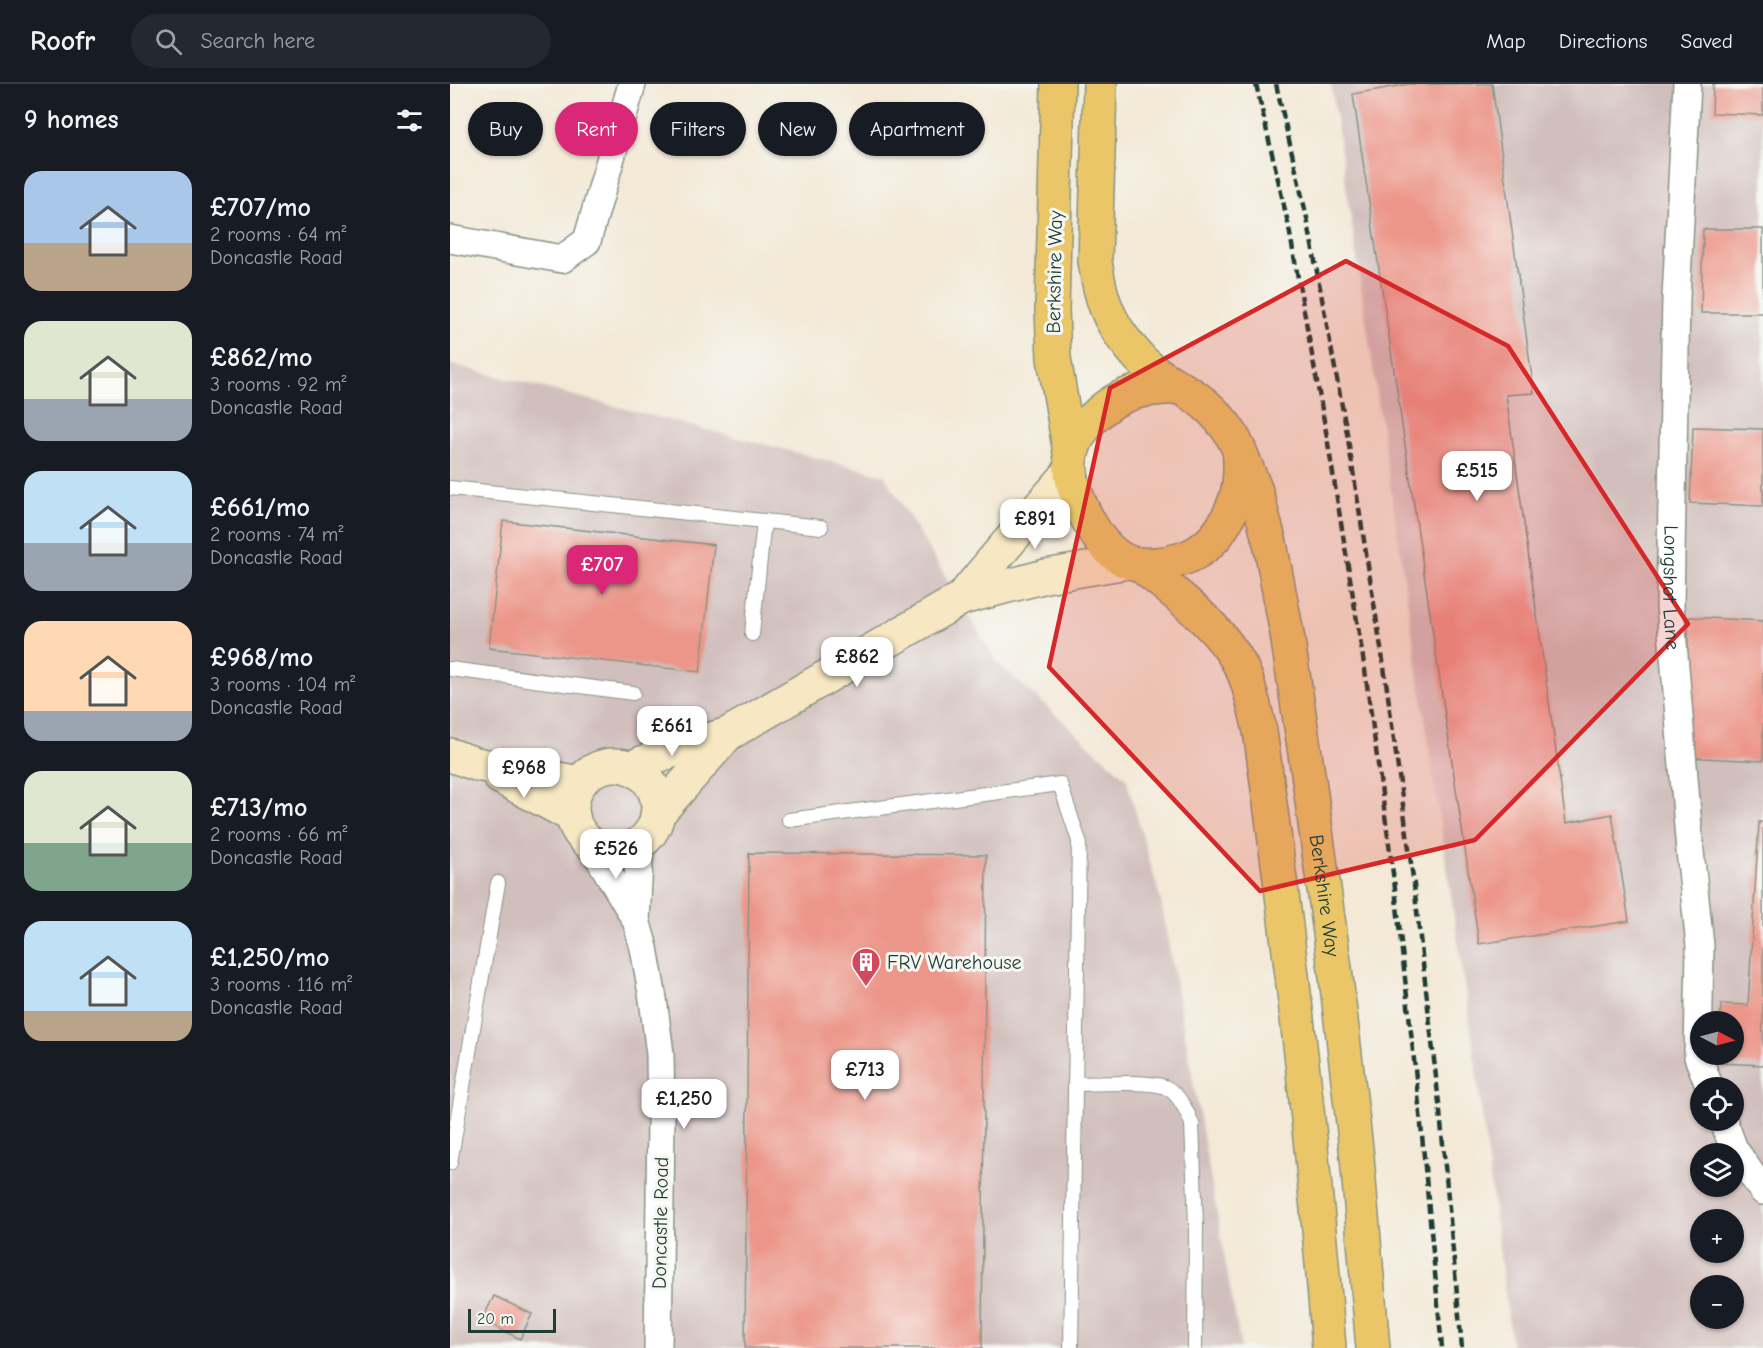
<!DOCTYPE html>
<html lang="en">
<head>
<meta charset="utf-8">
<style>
  :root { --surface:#171b24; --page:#242831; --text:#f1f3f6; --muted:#9ea1a6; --line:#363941; --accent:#db2777 }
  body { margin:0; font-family:"Comic Neue",sans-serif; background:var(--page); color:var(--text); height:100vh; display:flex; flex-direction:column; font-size:22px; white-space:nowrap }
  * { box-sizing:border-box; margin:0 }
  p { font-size:20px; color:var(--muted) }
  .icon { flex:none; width:33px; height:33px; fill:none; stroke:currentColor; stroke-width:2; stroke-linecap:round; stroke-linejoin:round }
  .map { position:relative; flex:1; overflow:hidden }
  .drawer { display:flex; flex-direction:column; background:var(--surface); width:450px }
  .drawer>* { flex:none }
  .guide { position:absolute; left:18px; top:18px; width:570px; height:54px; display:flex; gap:12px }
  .needle { width:39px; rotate:96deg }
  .tools { position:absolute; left:1240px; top:927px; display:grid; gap:12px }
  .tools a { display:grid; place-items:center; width:54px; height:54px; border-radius:50%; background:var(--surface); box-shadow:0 2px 4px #0004; font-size:30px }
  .scale { position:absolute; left:18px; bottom:15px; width:88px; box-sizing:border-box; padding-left:6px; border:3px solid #1f3d34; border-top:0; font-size:16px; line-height:21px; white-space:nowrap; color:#1f3d34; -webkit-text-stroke:4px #f6f6f2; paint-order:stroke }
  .price { position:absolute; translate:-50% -51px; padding:0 14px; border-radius:12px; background:#fff; color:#222; font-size:20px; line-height:39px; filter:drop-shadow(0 2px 3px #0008) }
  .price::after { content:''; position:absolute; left:50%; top:36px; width:18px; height:14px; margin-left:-9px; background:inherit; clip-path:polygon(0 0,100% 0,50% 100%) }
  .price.current { background:var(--accent); color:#fff }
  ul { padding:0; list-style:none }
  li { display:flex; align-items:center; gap:18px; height:150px; padding:0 24px }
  li span { display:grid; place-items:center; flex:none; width:168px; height:120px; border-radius:18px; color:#555 }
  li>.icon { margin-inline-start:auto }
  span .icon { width:72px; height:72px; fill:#fffc; stroke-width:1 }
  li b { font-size:26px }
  h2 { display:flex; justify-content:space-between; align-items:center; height:72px; padding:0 24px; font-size:26px }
  .pill { padding:0 21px; border-radius:27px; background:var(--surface); box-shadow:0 2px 4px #0004; font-size:21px; line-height:54px }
  .pill.current { background:var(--accent); color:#fff }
  header { display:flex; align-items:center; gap:36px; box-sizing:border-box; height:84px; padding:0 30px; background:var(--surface); border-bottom:2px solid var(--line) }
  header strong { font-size:28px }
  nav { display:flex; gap:33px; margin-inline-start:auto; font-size:21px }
  .search { width:420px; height:54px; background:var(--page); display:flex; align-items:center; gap:15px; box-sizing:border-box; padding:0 21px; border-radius:33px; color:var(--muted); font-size:22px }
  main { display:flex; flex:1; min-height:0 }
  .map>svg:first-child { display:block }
</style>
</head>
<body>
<header>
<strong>Roofr</strong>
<div class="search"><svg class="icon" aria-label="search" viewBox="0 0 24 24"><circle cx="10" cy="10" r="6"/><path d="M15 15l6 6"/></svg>Search here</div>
<nav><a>Map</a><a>Directions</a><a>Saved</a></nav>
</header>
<main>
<section class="drawer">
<h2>9 homes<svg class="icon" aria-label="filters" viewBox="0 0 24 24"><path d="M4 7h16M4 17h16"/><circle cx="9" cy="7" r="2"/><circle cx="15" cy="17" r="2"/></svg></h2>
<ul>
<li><span style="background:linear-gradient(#a9c7e8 60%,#b9a48a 0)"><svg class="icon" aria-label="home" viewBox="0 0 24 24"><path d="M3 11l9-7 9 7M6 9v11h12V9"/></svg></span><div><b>£707/mo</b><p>2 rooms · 64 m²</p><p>Doncastle Road</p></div></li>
<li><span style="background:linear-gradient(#dfe7d0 65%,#9aa5b1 0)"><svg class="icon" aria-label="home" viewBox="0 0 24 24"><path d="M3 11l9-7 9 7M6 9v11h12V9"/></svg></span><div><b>£862/mo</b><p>3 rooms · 92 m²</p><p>Doncastle Road</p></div></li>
<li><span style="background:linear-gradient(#bfe0f5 60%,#9aa5b1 0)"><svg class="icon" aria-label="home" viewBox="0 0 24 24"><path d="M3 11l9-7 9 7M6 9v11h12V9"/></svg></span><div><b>£661/mo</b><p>2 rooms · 74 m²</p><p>Doncastle Road</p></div></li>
<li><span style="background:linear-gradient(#ffd9b3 75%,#9aa5b1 0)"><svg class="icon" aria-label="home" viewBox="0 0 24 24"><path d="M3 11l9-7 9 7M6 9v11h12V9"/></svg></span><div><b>£968/mo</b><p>3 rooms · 104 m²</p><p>Doncastle Road</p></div></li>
<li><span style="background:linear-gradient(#dfe7d0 60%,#7fa58c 0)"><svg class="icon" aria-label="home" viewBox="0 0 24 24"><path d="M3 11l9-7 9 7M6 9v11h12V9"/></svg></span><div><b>£713/mo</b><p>2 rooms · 66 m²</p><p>Doncastle Road</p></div></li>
<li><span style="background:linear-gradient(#bfe0f5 75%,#b9a48a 0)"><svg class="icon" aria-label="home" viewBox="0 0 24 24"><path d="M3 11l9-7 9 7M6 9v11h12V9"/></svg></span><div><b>£1,250/mo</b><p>3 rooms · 116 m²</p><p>Doncastle Road</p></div></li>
</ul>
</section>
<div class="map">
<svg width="1313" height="1264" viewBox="0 0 1313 1264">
  <rect width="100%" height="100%" fill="#f6f6f2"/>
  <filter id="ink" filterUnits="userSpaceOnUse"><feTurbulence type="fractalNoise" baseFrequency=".0167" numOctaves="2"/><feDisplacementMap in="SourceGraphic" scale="12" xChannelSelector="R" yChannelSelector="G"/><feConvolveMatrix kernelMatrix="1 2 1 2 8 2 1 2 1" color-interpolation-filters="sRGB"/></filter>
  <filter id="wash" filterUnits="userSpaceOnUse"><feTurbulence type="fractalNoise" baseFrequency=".008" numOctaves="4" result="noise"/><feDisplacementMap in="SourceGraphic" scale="24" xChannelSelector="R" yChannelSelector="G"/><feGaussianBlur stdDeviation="1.35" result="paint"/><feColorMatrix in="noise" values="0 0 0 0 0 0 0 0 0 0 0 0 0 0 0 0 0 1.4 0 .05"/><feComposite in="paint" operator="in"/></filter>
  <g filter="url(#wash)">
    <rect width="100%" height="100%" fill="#f3e9d6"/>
    <g fill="#d1bfbd" fill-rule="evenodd">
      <path d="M 881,0 L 1313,0 L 1313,1264 L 1062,1264 L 1021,946 ZM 1251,938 L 1284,938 L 1284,970 L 1251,970 ZM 1251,1004 L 1284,1004 L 1284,1036 L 1251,1036 ZM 1251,1070 L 1284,1070 L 1284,1102 L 1251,1102 ZM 1251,1136 L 1284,1136 L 1284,1168 L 1251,1168 ZM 1251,1202 L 1284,1202 L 1284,1234 L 1251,1234 Z"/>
      <path d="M 0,280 L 434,391 L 547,578 L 676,694 L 711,817 L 791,1264 L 0,1264 Z"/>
    </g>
    <g id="blocks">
      <g fill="#ec9689">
        <path d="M 959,0 L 1042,0 L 1084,309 L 1056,311 L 1116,739 L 1162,730 L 1179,837 L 1029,860 L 903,10 Z"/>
        <path d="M 1263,0 L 1313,0 L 1313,31 L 1262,29 Z"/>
        <path d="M 1253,145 L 1313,145 L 1313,229 L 1251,229 Z"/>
        <path d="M 1243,343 L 1313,345 L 1313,422 L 1240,419 Z"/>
        <path d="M 53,437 L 264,461 L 250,588 L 39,564 Z"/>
        <path d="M 1239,533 L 1313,537 L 1313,677 L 1232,673 Z"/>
        <path d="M 1309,738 L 1313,738 L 1313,981 L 1268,979 L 1268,970 L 1284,970 L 1284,938 L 1270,938 L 1271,920 L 1298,921 Z"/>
        <path d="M 299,769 L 536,771 L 532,1264 L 295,1264 Z"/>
        <path d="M 44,1212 L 82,1230 L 70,1255 L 32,1236 Z"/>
      </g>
    </g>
  </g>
  <g filter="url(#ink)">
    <use href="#blocks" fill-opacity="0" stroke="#899385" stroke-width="1.5"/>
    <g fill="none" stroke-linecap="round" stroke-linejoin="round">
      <g stroke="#899385" stroke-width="16">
        <g id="lane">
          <path d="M 0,404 L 371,443"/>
          <path d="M 302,550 L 314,437"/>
          <path d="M 0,585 L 183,609"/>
          <path d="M 339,736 L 610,700 L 629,757 L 621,1264"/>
          <path d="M 625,1000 C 646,1000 697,996 715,1003 C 729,1009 737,1027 742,1040 L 746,1141 L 745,1264"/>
          <path d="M 0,1079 L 48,799"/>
        </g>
      </g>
      <g stroke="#899385" stroke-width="30">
        <g id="street">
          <path id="s1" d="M 1237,0 L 1226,214 L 1220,522 L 1240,767 L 1250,862 L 1248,973 L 1260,1004"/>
          <path d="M 0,155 L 112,175 L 137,157 L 182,0"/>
          <path d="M 141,760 L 186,836 L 194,864 L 203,915 L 210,970 L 211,1036 L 208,1264"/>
          <path d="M 186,836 L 190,758"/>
          <path d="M 1273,1036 L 1284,1065 L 1313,1107"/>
        </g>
      </g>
      <g stroke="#899385" stroke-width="36">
        <g id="secondary">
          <path d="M 512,514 C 547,470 584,429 621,387"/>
          <path d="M 0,671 L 26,680 L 130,699"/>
          <circle cx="165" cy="724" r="43"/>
          <path d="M 180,684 L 219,668 L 278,650 L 512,514 L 596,492 L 677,478"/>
          <path d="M 50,693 L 123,732"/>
          <path d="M 207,731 L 277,651"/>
        </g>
      </g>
      <g stroke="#899385" stroke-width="36">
        <g id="highway">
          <path d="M 608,0 L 602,226 L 604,274 L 621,375"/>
          <path d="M 650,0 L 645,177 C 650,212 657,236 680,263 C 686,270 692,278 699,283 C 712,294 727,301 741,310 C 759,321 781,344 788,364 C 790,369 790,376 790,382 C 790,394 789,406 785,417 C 776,440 766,458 744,470 C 727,479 692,485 674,476 C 654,466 642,445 632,424 C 626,411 619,392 621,376 C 623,346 658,315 686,308 C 699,305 713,304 727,303"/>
          <path id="s2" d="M 789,365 L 806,407 L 820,459 L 837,550 L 860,703 L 885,885 L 907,1073 L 923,1264"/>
          <path d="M 689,480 C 724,509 772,543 792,585 C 801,604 805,626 810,647 C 839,852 863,1057 879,1264"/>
        </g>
      </g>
      <use href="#lane" stroke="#fff" stroke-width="14"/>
      <use href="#street" stroke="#fff" stroke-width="27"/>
      <use href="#secondary" stroke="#f7e8c3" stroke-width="33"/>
      <use href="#highway" stroke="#eac669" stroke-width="33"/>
      <g stroke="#1f3d34" stroke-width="4.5" stroke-dasharray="9 4.5" stroke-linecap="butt">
        <path d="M 806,0 L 838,139 L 877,353 L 915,586 L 945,804 L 970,1030 L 992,1264"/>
        <path d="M 826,0 L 857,134 L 897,349 L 934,583 L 964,801 L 990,1028 L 1012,1264"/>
      </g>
    </g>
  </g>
  <path fill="#d62828" fill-opacity="0.2" stroke="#d62828" stroke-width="4.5" stroke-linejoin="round" d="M 896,177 L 1058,262 L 1238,540 L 1025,756 L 810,807 L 599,583 L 660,304 Z"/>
  <defs>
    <g id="building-pin" transform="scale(1.5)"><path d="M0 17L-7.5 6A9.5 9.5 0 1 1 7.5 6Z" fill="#d1495b" stroke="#f6f6f2"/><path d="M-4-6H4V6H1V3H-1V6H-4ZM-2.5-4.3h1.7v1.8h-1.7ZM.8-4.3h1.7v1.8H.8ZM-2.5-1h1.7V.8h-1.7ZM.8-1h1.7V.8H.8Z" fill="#fff"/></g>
  </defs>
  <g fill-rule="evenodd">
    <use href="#building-pin" x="416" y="878"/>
  </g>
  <g text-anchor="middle" stroke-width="6" stroke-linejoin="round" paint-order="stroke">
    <g font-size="20" fill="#1f3d34" stroke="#f6f6f2">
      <text transform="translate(604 188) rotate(-89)" y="7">Berkshire Way</text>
      <text dy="7" stroke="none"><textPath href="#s1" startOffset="504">Longshot Lane</textPath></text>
      <text dy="7" stroke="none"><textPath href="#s2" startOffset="456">Berkshire Way</textPath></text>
      <text transform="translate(210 1139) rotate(-89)" y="7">Doncastle Road</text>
    </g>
    <g font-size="20" fill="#1f3d34" stroke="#f6f6f2" text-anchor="start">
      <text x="437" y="885">FRV Warehouse</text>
    </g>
  </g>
</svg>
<div class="tools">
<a><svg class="needle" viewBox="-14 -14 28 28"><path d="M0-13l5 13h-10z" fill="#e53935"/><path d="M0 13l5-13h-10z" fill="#9ea1a6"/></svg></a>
<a><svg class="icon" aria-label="locate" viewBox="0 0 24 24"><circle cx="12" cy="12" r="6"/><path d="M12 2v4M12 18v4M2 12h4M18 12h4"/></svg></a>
<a><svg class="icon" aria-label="layers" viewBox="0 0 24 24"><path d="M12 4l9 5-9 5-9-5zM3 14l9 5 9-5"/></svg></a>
<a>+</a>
<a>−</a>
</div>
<div class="scale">20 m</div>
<b class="price" style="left:1027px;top:418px">£515</b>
<b class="price" style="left:585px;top:466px">£891</b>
<b class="price current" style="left:152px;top:512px">£707</b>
<b class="price" style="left:407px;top:604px">£862</b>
<b class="price" style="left:222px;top:673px">£661</b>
<b class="price" style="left:74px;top:715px">£968</b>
<b class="price" style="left:166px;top:796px">£526</b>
<b class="price" style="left:415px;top:1017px">£713</b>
<b class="price" style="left:234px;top:1046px">£1,250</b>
<div class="guide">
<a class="pill">Buy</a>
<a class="pill current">Rent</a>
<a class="pill">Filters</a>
<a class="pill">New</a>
<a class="pill">Apartment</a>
</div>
</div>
</main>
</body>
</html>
